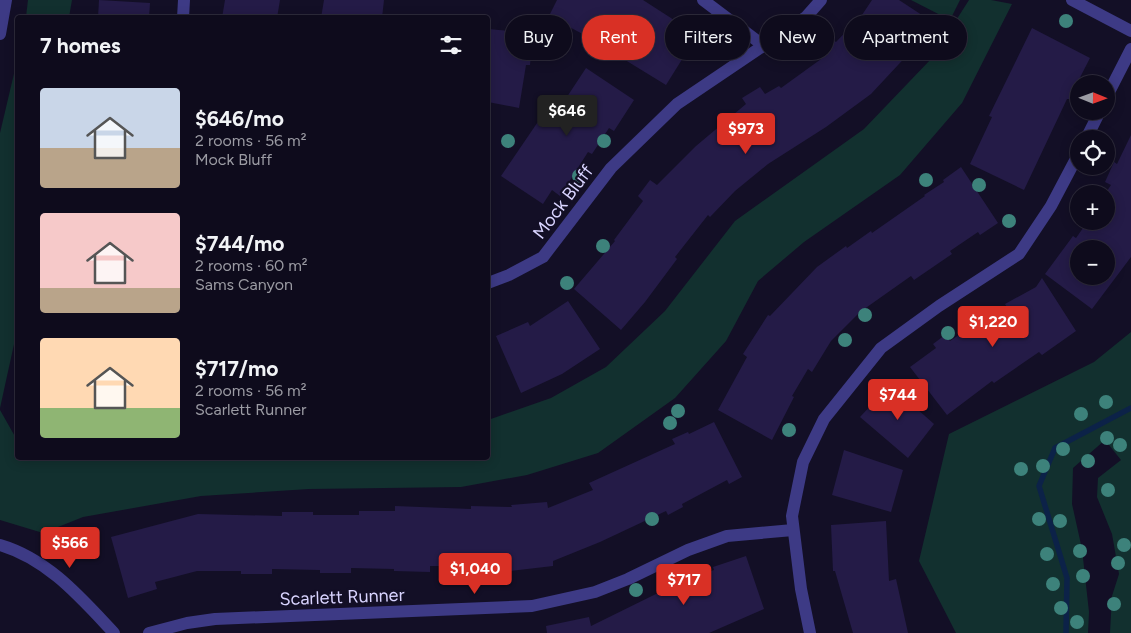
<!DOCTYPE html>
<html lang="en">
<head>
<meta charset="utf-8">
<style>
  :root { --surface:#0e0b1c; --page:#171425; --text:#f1f3f6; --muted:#9b9ba3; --line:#2e2b3b; --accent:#d93025 }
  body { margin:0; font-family:Figtree,sans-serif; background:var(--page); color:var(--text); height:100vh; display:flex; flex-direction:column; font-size:19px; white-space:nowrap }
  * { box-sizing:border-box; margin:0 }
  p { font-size:16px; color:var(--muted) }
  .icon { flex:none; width:28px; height:28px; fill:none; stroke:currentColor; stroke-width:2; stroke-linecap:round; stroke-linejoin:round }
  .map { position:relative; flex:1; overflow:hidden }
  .panel { position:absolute; left:15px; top:15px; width:475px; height:445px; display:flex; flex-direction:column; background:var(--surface); border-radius:5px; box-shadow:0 2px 12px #0003,0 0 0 1px var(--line) }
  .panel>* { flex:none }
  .hud { position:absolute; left:505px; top:15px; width:475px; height:45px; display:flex; gap:10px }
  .needle { width:32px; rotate:91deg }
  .fabs { position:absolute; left:1070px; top:75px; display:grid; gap:10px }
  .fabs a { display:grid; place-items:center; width:45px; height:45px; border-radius:50%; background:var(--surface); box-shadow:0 2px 12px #0003,0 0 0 1px var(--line); font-size:25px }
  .price { position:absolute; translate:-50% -42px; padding:0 11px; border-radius:5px; background:var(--accent); color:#fff; font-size:16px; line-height:32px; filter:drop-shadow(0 1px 2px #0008) }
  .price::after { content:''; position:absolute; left:50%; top:30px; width:15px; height:11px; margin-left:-8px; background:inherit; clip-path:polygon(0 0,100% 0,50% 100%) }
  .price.on { background:#222; color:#fff }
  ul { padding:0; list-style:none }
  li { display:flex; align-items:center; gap:15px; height:125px; padding:0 25px }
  li span { display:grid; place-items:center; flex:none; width:140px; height:100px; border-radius:5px; color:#555 }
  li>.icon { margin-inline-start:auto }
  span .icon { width:60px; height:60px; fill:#fffc; stroke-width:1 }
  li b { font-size:21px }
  h2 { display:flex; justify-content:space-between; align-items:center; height:60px; padding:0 25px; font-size:21px }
  .tag { padding:0 18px; border-radius:22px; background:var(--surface); box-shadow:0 2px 12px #0003,0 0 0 1px var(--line); font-size:18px; line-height:45px }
  .tag.on { background:var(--accent); color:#fff }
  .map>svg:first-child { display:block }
</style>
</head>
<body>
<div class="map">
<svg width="1131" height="633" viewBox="0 0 1131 633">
  <rect width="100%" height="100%" fill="#130f26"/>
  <g fill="#12302f">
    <path d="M 28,0 L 72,0 L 69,17 L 26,17 Z"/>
    <path d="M 911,0 L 960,0 L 950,20 Z"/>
    <path d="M 969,0 L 991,0 L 1012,4 L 962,103 L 900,175 L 804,242 L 758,281 L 726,341 L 675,398 L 598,453 L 527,475 L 461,487 L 309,489 L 201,496 L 83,517 L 43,533 L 0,520 L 0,410 L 17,440 L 18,458 L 488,458 L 488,420 L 551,398 L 606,367 L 665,311 L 735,221 L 864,129 L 932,58 Z"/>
    <path d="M 17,61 L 18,326 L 0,408 L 0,133 Z"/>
    <path d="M 1131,332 L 1131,633 L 1110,633 L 1112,596 L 1119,574 L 1112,534 L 1097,497 L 1098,478 L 1121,460 L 1105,440 L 1073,468 L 1072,504 L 1082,549 L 1089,612 L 1088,633 L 956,633 L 919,561 L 949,434 L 1094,362 Z"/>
  </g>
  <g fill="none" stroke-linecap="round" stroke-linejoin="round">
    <path stroke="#0c2248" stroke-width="5.5" d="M 1066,633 L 1067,578 L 1039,486 L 1055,448 L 1131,408"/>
  </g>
  <g fill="#241b47" fill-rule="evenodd">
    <path d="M 99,0 L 150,3 L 149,18 L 98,18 Z"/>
    <path d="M 225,0 L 280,0 L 277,18 L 222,18 Z"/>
    <path d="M 324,0 L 384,0 L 382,18 L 321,18 Z"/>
    <path d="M 557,0 L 643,0 L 688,29 L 682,39 L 691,45 L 666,85 L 617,55 L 618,53 L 549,16 Z"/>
    <path d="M 872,0 L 899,0 L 931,21 L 912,50 L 871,94 L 826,127 L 768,164 L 735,191 L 710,217 L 708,215 L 675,257 L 677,259 L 645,302 L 621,330 L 574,289 L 615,241 L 614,240 L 643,201 L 638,196 L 650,180 L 657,185 L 696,146 L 746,104 L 742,98 L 760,87 L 765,94 L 779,86 L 781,88 L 828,54 L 824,50 L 833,40 L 836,42 L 862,15 Z"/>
    <path d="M 1032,28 L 1090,58 L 1069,99 L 1067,99 L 1024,190 L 970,164 L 992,117 L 989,116 Z"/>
    <path d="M 488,29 L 533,33 L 530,65 L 526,65 L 519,108 L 488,102 Z"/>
    <path d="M 586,68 L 634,100 L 614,131 L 609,128 L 592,154 L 588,152 L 560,196 L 552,190 L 543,204 L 501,176 L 548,107 L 557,112 Z"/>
    <path d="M 1131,135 L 1131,257 L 1092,309 L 1045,274 L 1073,236 L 1076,238 L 1088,221 L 1106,221 L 1105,194 L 1111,185 L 1105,182 L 1114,162 L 1117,164 ZM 1079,249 L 1106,249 L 1106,276 L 1079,276 Z"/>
    <path d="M 961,167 L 998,223 L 980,235 L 978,232 L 950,251 L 952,254 L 914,280 L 911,276 L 860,312 L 831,341 L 812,372 L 808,369 L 792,396 L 794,397 L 772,440 L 718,410 L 747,357 L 743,354 L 768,315 L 770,316 L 817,267 L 846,246 L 847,248 L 871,231 L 872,233 L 925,196 L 924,195 L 944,182 L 943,180 Z"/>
    <path d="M 1042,278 L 1076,331 L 1042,355 L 1039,352 L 994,383 L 992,381 L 947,415 L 910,367 L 936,348 L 933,344 L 945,335 L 950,341 L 972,326 L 975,330 L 1007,307 L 1005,304 L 1036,287 Z"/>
    <path d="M 568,301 L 600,349 L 562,374 L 521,393 L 496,336 L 528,322 L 530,326 Z"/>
    <path d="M 890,385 L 934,424 L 908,458 L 860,417 Z"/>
    <path d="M 714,422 L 742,477 L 729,484 L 727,480 L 682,504 L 683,507 L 668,515 L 666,511 L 600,542 L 553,561 L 553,566 L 502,572 L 471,571 L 471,566 L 430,566 L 430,572 L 394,571 L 394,569 L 351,568 L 351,573 L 320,573 L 320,570 L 272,569 L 272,574 L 241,574 L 241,571 L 197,571 L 155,582 L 157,589 L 128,598 L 111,537 L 198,514 L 282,516 L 282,512 L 313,512 L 313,515 L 359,515 L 359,511 L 395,511 L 395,506 L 471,509 L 471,506 L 512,507 L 511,505 L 547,502 L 548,508 L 593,490 L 589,483 L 675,444 L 672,439 L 688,432 L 689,434 Z"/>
    <path d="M 844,450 L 903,470 L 891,512 L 832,495 Z"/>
    <path d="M 886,521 L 889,581 L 896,579 L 908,633 L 853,633 L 835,571 L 833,571 L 831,525 Z"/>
    <path d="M 746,556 L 764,609 L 709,633 L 547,633 L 546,626 L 589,617 L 591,626 L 660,592 L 658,589 L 714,570 L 713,567 Z"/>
  </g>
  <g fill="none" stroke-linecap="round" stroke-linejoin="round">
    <g stroke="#3d3a85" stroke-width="12">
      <path d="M 703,0 L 764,46"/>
      <path d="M 1072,0 L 1131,31"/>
      <path d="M 183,18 L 184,0"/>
      <path d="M 0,34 L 6,0"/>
      <path d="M 1106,98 L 1131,49"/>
      <path d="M 1086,139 L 1100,111"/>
      <path d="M 488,283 L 509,275 L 543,257 L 611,168 L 677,104 L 806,17 L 821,0"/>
      <path d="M 0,545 C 48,559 81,598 114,633"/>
      <path d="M 149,633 L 187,623 L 215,619 L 532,606 L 595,592 L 628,579 L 688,550 L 727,536 L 793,530"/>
      <path d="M 810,633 L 801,589 L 792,516 L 803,462 L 824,419 L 881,348 L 939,306 L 1019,254 L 1051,206 L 1079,153"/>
    </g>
  </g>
  <g fill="#3d827b">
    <circle cx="1066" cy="21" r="7"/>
    <circle cx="508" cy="141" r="7"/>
    <circle cx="604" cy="141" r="7"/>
    <circle cx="579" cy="176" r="7"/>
    <circle cx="926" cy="180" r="7"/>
    <circle cx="979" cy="185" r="7"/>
    <circle cx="1009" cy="221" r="7"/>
    <circle cx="603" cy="246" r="7"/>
    <circle cx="567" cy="283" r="7"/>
    <circle cx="865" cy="315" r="7"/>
    <circle cx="948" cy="333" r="7"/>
    <circle cx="845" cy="340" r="7"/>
    <circle cx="1106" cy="402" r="7"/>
    <circle cx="678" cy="411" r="7"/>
    <circle cx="1081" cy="414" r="7"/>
    <circle cx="670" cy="423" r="7"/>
    <circle cx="789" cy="430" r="7"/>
    <circle cx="1107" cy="438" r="7"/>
    <circle cx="1120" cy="445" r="7"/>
    <circle cx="1063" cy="449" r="7"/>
    <circle cx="1088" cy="461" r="7"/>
    <circle cx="1043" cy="466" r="7"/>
    <circle cx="1021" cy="469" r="7"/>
    <circle cx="1108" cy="490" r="7"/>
    <circle cx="652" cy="519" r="7"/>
    <circle cx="1039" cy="519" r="7"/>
    <circle cx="1060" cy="521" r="7"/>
    <circle cx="1124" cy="545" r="7"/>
    <circle cx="1080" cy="551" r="7"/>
    <circle cx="1047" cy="554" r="7"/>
    <circle cx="1118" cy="563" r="7"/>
    <circle cx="1083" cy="576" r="7"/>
    <circle cx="1053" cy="584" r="7"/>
    <circle cx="636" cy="590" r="7"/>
    <circle cx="1114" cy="604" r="7"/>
    <circle cx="1061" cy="608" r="7"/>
    <circle cx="1077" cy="622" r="7"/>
  </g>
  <g text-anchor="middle" stroke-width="4.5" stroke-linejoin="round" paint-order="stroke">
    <g font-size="18" fill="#d9d4ff" stroke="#130f26">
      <text transform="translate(563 202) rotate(-53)" y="6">Mock Bluff</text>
      <text transform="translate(342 597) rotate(-2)" y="6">Scarlett Runner</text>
    </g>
  </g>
</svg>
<div class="fabs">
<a><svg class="needle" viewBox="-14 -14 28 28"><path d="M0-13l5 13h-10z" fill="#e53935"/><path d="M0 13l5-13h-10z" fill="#9b9ba3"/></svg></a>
<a><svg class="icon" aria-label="locate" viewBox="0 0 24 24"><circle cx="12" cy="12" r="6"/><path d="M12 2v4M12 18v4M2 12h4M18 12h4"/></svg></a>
<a>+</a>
<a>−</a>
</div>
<b class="price on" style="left:567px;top:137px">$646</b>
<b class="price" style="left:746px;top:155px">$973</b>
<b class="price" style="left:993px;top:348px">$1,220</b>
<b class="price" style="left:898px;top:421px">$744</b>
<b class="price" style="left:70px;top:569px">$566</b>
<b class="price" style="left:475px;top:595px">$1,040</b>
<b class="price" style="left:684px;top:606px">$717</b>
<div class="hud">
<a class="tag">Buy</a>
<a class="tag on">Rent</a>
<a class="tag">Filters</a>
<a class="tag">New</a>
<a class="tag">Apartment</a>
</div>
<section class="panel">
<h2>7 homes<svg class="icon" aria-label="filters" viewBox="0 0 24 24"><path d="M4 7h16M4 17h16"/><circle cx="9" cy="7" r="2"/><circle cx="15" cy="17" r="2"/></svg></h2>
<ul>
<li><span style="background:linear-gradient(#c9d6e8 60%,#b9a48a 0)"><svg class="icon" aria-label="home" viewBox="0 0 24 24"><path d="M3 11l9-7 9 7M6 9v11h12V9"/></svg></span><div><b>$646/mo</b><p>2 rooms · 56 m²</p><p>Mock Bluff</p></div></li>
<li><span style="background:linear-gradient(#f6c9c9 75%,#b9a48a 0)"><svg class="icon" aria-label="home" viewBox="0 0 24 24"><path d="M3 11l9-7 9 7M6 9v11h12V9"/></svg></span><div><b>$744/mo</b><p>2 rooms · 60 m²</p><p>Sams Canyon</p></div></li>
<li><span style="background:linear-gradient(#ffd9b3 70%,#8fb573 0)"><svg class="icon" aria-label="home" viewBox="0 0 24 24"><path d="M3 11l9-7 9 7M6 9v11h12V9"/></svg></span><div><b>$717/mo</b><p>2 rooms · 56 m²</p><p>Scarlett Runner</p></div></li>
</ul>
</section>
</div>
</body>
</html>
